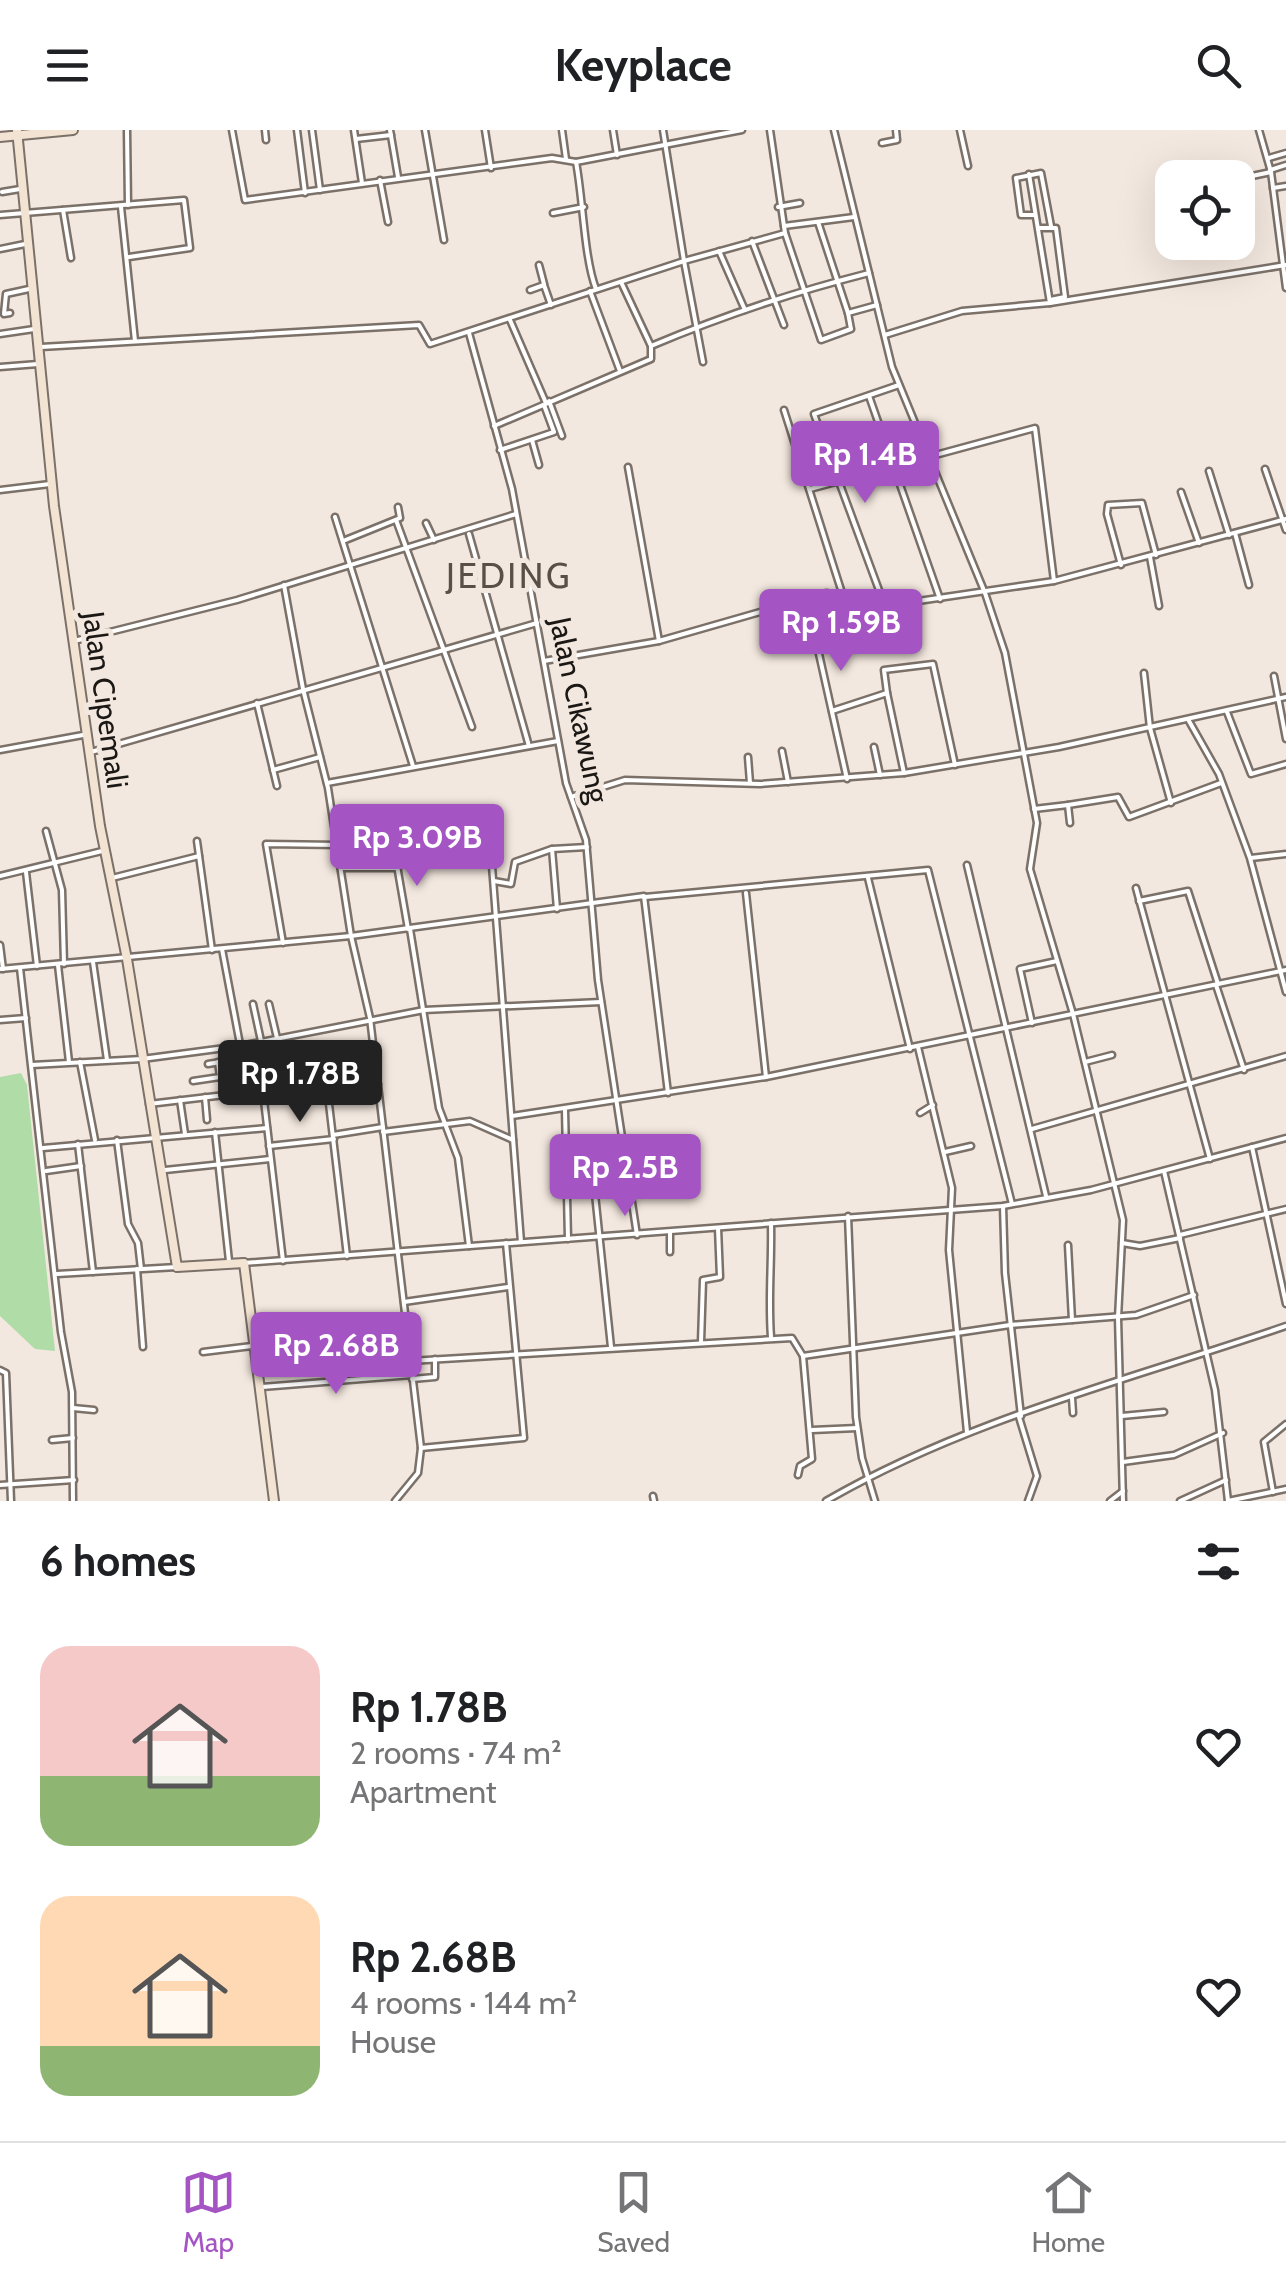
<!DOCTYPE html>
<html lang="en">
<head>
<meta charset="utf-8">
<style>
  :root { --surface:#fff; --page:#f6f6f6; --text:#202124; --muted:#757577; --line:#e0e0e0; --accent:#a554c4 }
  body { margin:0; font-family:Cabin,sans-serif; background:var(--page); color:var(--text); height:100vh; display:flex; flex-direction:column; font-size:38px; white-space:nowrap }
  * { box-sizing:border-box; margin:0 }
  p { font-size:32px; color:var(--muted) }
  .icon { flex:none; width:55px; height:55px; fill:none; stroke:currentColor; stroke-width:2; stroke-linecap:round; stroke-linejoin:round }
  .map { position:relative; height:1371px; overflow:hidden }
  .panel { display:flex; flex-direction:column; background:var(--surface); flex:1 }
  .panel>* { flex:none }
  .tools { position:absolute; left:1155px; top:30px; display:grid; gap:20px }
  .tools a { display:grid; place-items:center; width:100px; height:100px; border-radius:20px; background:var(--surface); box-shadow:0 10px 40px #0002; font-size:50px }
  .price { position:absolute; translate:-50% -85px; padding:0 22px; border-radius:10px; background:var(--accent); color:#fff; font-size:32px; line-height:65px; filter:drop-shadow(0 2px 5px #0008) }
  .price::after { content:''; position:absolute; left:50%; top:60px; width:30px; height:22px; margin-left:-15px; background:inherit; clip-path:polygon(0 0,100% 0,50% 100%) }
  .price.on { background:#222; color:#fff }
  ul { padding:0; list-style:none }
  li { display:flex; align-items:center; gap:30px; height:250px; padding:0 40px }
  li span { display:grid; place-items:center; flex:none; width:280px; height:200px; border-radius:30px; color:#555 }
  li>.icon { margin-inline-start:auto }
  span .icon { width:120px; height:120px; fill:#fffc; stroke-width:1 }
  li b { font-size:42px }
  h2 { display:flex; justify-content:space-between; align-items:center; height:120px; padding:0 40px; font-size:42px }
  header { display:flex; justify-content:space-between; align-items:center; height:130px; padding:0 40px; background:var(--surface); font-size:45px; font-weight:700 }
  .tabs { display:flex; justify-content:space-around; align-items:center; height:140px; border-top:2px solid var(--line); background:var(--surface); font-size:28px; color:var(--muted) }
  .tabs a { display:grid; justify-items:center; gap:5px }
  .tabs .on { color:var(--accent) }
  .map>svg:first-child { display:block }
</style>
</head>
<body>
<header><svg class="icon" aria-label="menu" viewBox="0 0 24 24"><path d="M4 6h16M4 12h16M4 18h16"/></svg>Keyplace<svg class="icon" aria-label="search" viewBox="0 0 24 24"><circle cx="10" cy="10" r="6"/><path d="M15 15l6 6"/></svg></header>
<div class="map">
<svg width="1286" height="1371" viewBox="0 0 1286 1371">
  <rect width="100%" height="100%" fill="#f3e8df"/>
  <path fill="#b0dca7" d="M 21,943 L 27,955 L 55,1221 L 35,1219 L 0,1186 L 0,947 Z"/>
  <g fill="none" stroke-linecap="round" stroke-linejoin="round">
    <g stroke="#7b7169" stroke-width="9">
      <g id="street">
        <path d="M 127,0 L 128,75"/>
        <path d="M 232,0 L 245,70 L 552,28 L 576,32 C 583,68 584,128 596,159"/>
        <path d="M 265,0 L 266,10"/>
        <path d="M 297,0 L 305,63"/>
        <path d="M 312,0 L 320,60"/>
        <path d="M 354,0 L 362,53"/>
        <path d="M 390,0 L 398,47"/>
        <path d="M 425,0 L 444,110"/>
        <path d="M 485,0 L 491,38"/>
        <path d="M 562,0 L 566,29"/>
        <path d="M 613,0 L 617,25"/>
        <path d="M 770,0 L 785,103 L 821,210 L 851,199 L 848,183"/>
        <path d="M 834,0 L 892,237 L 985,463 L 1005,523 L 1037,693 L 1030,739 L 1073,884 L 1123,1090 L 1118,1188 L 1123,1371"/>
        <path d="M 960,0 L 968,36"/>
        <path d="M 1259,0 L 1271,42 L 1286,158"/>
        <path d="M 356,9 L 391,5"/>
        <path d="M 882,13 L 897,10 L 896,0"/>
        <path d="M 1269,28 L 1286,23"/>
        <path d="M 576,32 L 742,0"/>
        <path d="M 1270,40 L 1286,35"/>
        <path d="M 1029,44 L 1050,173"/>
        <path d="M 1252,46 L 1271,42"/>
        <path d="M 380,50 L 388,92"/>
        <path d="M 1273,58 L 1286,56"/>
        <path d="M 2,62 L 20,59"/>
        <path d="M 121,77 L 135,211"/>
        <path d="M 778,77 L 800,73"/>
        <path d="M 63,80 L 71,128"/>
        <path d="M 553,83 L 584,77"/>
        <path d="M 0,85 L 184,70 L 190,118 L 129,127"/>
        <path d="M 1035,85 L 1021,85 L 1016,48 L 1041,43 L 1051,96"/>
        <path d="M 818,92 L 848,183 L 877,175"/>
        <path d="M 784,96 L 854,87"/>
        <path d="M 1039,98 L 1056,98 L 1065,167 L 1050,170"/>
        <path d="M 752,111 L 784,195"/>
        <path d="M 0,119 L 25,114"/>
        <path d="M 719,121 L 745,180"/>
        <path d="M 539,135 L 544,154"/>
        <path d="M 621,152 L 651,216"/>
        <path d="M 530,160 L 544,155 L 551,175"/>
        <path d="M 590,161 L 620,241"/>
        <path d="M 10,183 L 4,184 L 6,164 L 29,159"/>
        <path d="M 510,190 L 546,273"/>
        <path d="M 469,203 L 512,359 L 566,653 L 586,710 L 598,850 L 637,1105"/>
        <path d="M 0,204 L 34,199"/>
        <path d="M 885,205 L 962,181 L 1050,173 L 1286,135"/>
        <path d="M 41,217 L 419,195 L 430,214 L 684,131 L 663,0"/>
        <path d="M 703,232 L 684,131 L 785,103"/>
        <path d="M 0,237 L 38,234"/>
        <path d="M 869,266 L 940,469"/>
        <path d="M 549,271 L 562,306"/>
        <path d="M 784,280 L 842,463"/>
        <path d="M 494,296 L 651,229 L 651,216 C 722,186 794,162 869,143"/>
        <path d="M 532,310 L 539,335"/>
        <path d="M 500,320 L 554,302 L 544,275"/>
        <path d="M 628,337 L 659,511"/>
        <path d="M 1265,339 L 1286,400"/>
        <path d="M 1209,341 L 1229,405"/>
        <path d="M 810,359 L 1035,298 L 1054,451"/>
        <path d="M 0,360 L 50,354"/>
        <path d="M 1181,362 L 1199,413"/>
        <path d="M 335,387 L 413,636"/>
        <path d="M 396,390 L 472,597"/>
        <path d="M 426,393 L 434,410"/>
        <path d="M 1235,403 L 1249,455"/>
        <path d="M 469,404 L 529,616"/>
        <path d="M 343,411 L 400,388 L 398,377"/>
        <path d="M 1150,427 L 1159,476"/>
        <path d="M 1121,435 L 1107,384 L 1108,375 L 1142,373 L 1156,425"/>
        <path d="M 284,455 L 303,559 L 328,658 L 351,806 L 370,888 L 421,1318 L 418,1343 L 395,1371"/>
        <path d="M 883,471 L 814,284 L 899,255"/>
        <path d="M 776,474 L 793,503 L 815,506 L 847,649"/>
        <path d="M 74,511 L 237,470 L 516,384"/>
        <path d="M 544,531 L 659,511 L 826,463 L 898,474 L 1054,451 L 1286,389"/>
        <path d="M 1144,543 L 1150,598 L 1171,673"/>
        <path d="M 1274,546 L 1286,609"/>
        <path d="M 887,563 L 884,540 L 933,534 L 955,635"/>
        <path d="M 257,573 L 277,656"/>
        <path d="M 832,581 L 887,563 L 904,643"/>
        <path d="M 1227,582 L 1251,644 L 1286,634"/>
        <path d="M 1189,591 L 1219,644 L 1250,728 L 1286,862"/>
        <path d="M 874,617 L 880,645"/>
        <path d="M 0,620 L 83,605"/>
        <path d="M 782,621 L 788,652"/>
        <path d="M 91,622 L 537,493"/>
        <path d="M 748,627 L 750,653"/>
        <path d="M 273,640 L 320,627"/>
        <path d="M 327,653 L 558,611"/>
        <path d="M 571,667 L 625,650 L 760,654 L 904,643 L 1059,617 L 1286,567"/>
        <path d="M 1068,675 L 1118,667 L 1129,687 L 1221,653"/>
        <path d="M 1034,679 L 1068,675 L 1070,693"/>
        <path d="M 46,701 L 62,760 L 64,834"/>
        <path d="M 197,711 L 212,820"/>
        <path d="M 552,719 L 557,779"/>
        <path d="M 395,724 L 408,799"/>
        <path d="M 1251,728 L 1286,724"/>
        <path d="M 967,735 L 1046,1066"/>
        <path d="M 492,736 L 521,1112"/>
        <path d="M 342,738 L 397,738"/>
        <path d="M 26,742 L 37,836"/>
        <path d="M 0,746 L 102,721"/>
        <path d="M 112,748 L 199,726"/>
        <path d="M 868,748 L 910,919"/>
        <path d="M 494,751 L 511,754 L 515,732 L 552,719 L 587,717"/>
        <path d="M 1136,758 L 1210,1029"/>
        <path d="M 746,763 L 766,947"/>
        <path d="M 645,767 L 928,740 L 1012,1074"/>
        <path d="M 1139,771 L 1188,761 L 1218,854"/>
        <path d="M 410,799 L 439,978 L 458,1028 L 469,1116"/>
        <path d="M 283,813 L 266,714 L 339,715"/>
        <path d="M 0,815 L 3,839"/>
        <path d="M 222,819 L 249,962 L 378,954"/>
        <path d="M 93,832 L 107,930"/>
        <path d="M 58,835 L 69,932"/>
        <path d="M 20,838 L 61,1202 L 72,1262 L 73,1371"/>
        <path d="M 0,839 L 351,806 L 644,766 L 668,963"/>
        <path d="M 1216,855 L 1244,940"/>
        <path d="M 253,874 L 261,911"/>
        <path d="M 269,874 L 277,908"/>
        <path d="M 0,890 L 26,888"/>
        <path d="M 1032,893 L 1020,839 L 1057,831"/>
        <path d="M 231,917 L 235,942"/>
        <path d="M 918,917 L 952,1058 L 949,1120 L 967,1302"/>
        <path d="M 80,932 L 95,1010"/>
        <path d="M 1085,932 L 1112,925"/>
        <path d="M 208,934 L 233,930"/>
        <path d="M 32,935 L 142,929 L 240,916 L 424,880 L 601,872"/>
        <path d="M 193,951 L 220,947 L 218,932"/>
        <path d="M 327,957 L 347,1126"/>
        <path d="M 263,962 L 283,1131"/>
        <path d="M 205,967 L 207,990"/>
        <path d="M 180,970 L 185,1004"/>
        <path d="M 149,974 L 225,965"/>
        <path d="M 565,980 L 568,1109"/>
        <path d="M 920,983 L 933,975"/>
        <path d="M 512,986 L 766,947 L 1286,840"/>
        <path d="M 1032,999 L 1286,926"/>
        <path d="M 215,1002 L 229,1131"/>
        <path d="M 383,1002 L 470,991 L 513,1010"/>
        <path d="M 333,1005 L 383,997"/>
        <path d="M 117,1010 L 128,1094 L 138,1113 L 141,1139"/>
        <path d="M 78,1014 L 93,1142"/>
        <path d="M 269,1016 L 334,1009"/>
        <path d="M 1252,1017 L 1286,1174"/>
        <path d="M 43,1018 L 267,998"/>
        <path d="M 945,1022 L 971,1016"/>
        <path d="M 165,1040 L 270,1029"/>
        <path d="M 46,1041 L 81,1036"/>
        <path d="M 1164,1041 L 1215,1260 L 1228,1371"/>
        <path d="M 595,1064 L 611,1217"/>
        <path d="M 1003,1076 L 1005,1143 L 1021,1286"/>
        <path d="M 848,1086 L 856,1287 L 862,1328 L 875,1371"/>
        <path d="M 670,1102 L 670,1122"/>
        <path d="M 1180,1105 L 1286,1079"/>
        <path d="M 1122,1113 L 1140,1116 L 1180,1108"/>
        <path d="M 1068,1115 L 1072,1190"/>
        <path d="M 244,1133 L 1003,1076 L 1091,1060 L 1286,1008"/>
        <path d="M 137,1139 L 143,1217"/>
        <path d="M 57,1144 L 177,1137"/>
        <path d="M 404,1172 L 508,1157"/>
        <path d="M 771,1207 C 768,1168 772,1132 771,1093"/>
        <path d="M 701,1212 L 703,1150 L 720,1147 L 718,1098"/>
        <path d="M 203,1222 L 252,1216"/>
        <path d="M 803,1226 L 1010,1195 L 1136,1185 L 1194,1165"/>
        <path d="M 410,1231 L 792,1208 L 803,1226 L 812,1329 L 800,1336 L 798,1345"/>
        <path d="M 0,1240 L 6,1243 L 11,1371"/>
        <path d="M 412,1249 L 435,1247 L 435,1229"/>
        <path d="M 262,1257 L 412,1245"/>
        <path d="M 1072,1268 L 1073,1283"/>
        <path d="M 73,1278 L 94,1280"/>
        <path d="M 1122,1286 L 1164,1282"/>
        <path d="M 1019,1287 L 1037,1346 L 1028,1371"/>
        <path d="M 812,1300 L 857,1298"/>
        <path d="M 52,1310 L 73,1308"/>
        <path d="M 421,1318 L 524,1308 L 506,1113"/>
        <path d="M 1123,1332 L 1174,1325 L 1223,1303"/>
        <path d="M 0,1355 L 74,1350"/>
        <path d="M 1273,1362 L 1264,1312 L 1286,1294"/>
        <path d="M 653,1366 L 654,1371"/>
        <path d="M 826,1371 C 967,1289 1132,1249 1286,1196"/>
        <path d="M 1110,1371 L 1123,1361"/>
        <path d="M 1180,1371 L 1226,1350"/>
        <path d="M 1228,1371 L 1286,1359"/>
      </g>
    </g>
    <g stroke="#7b7169" stroke-width="12">
      <g id="secondary">
        <path d="M 17,0 L 54,376 L 100,696 L 127,829 L 177,1137 L 244,1133 L 274,1371"/>
        <path d="M 0,7 L 73,0"/>
      </g>
    </g>
    <use href="#street" stroke="#fff" stroke-width="4"/>
    <use href="#secondary" stroke="#f3e3d2" stroke-width="8"/>
  </g>
  <g text-anchor="middle" stroke-width="10" stroke-linejoin="round" paint-order="stroke">
    <g font-size="30" fill="#1b1714" stroke="#f3e8df">
      <text transform="translate(105 570) rotate(82)" y="10">Jalan Cipemali</text>
      <text transform="translate(579 580) rotate(78)" y="10">Jalan Cikawung</text>
    </g>
    <g font-size="35" letter-spacing="2.5" fill="#584f47" stroke="#f3e8df">
      <text x="509" y="458">JEDING</text>
    </g>
  </g>
</svg>
<div class="tools">
<a><svg class="icon" aria-label="locate" viewBox="0 0 24 24"><circle cx="12" cy="12" r="6"/><path d="M12 2v4M12 18v4M2 12h4M18 12h4"/></svg></a>
</div>
<b class="price" style="left:865px;top:376px">Rp 1.4B</b>
<b class="price" style="left:841px;top:544px">Rp 1.59B</b>
<b class="price" style="left:417px;top:759px">Rp 3.09B</b>
<b class="price on" style="left:300px;top:995px">Rp 1.78B</b>
<b class="price" style="left:625px;top:1089px">Rp 2.5B</b>
<b class="price" style="left:336px;top:1267px">Rp 2.68B</b>
</div>
<section class="panel">
<h2>6 homes<svg class="icon" aria-label="filters" viewBox="0 0 24 24"><path d="M4 7h16M4 17h16"/><circle cx="9" cy="7" r="2"/><circle cx="15" cy="17" r="2"/></svg></h2>
<ul>
<li><span style="background:linear-gradient(#f6c9c9 65%,#8fb573 0)"><svg class="icon" aria-label="home" viewBox="0 0 24 24"><path d="M3 11l9-7 9 7M6 9v11h12V9"/></svg></span><div><b>Rp 1.78B</b><p>2 rooms · 74 m²</p><p>Apartment</p></div><svg class="icon" aria-label="heart" viewBox="0 0 24 24"><path d="M12 20l-8-8c-3-5 5-10 8-4 3-6 11-1 8 4z"/></svg></li>
<li><span style="background:linear-gradient(#ffd9b3 75%,#8fb573 0)"><svg class="icon" aria-label="home" viewBox="0 0 24 24"><path d="M3 11l9-7 9 7M6 9v11h12V9"/></svg></span><div><b>Rp 2.68B</b><p>4 rooms · 144 m²</p><p>House</p></div><svg class="icon" aria-label="heart" viewBox="0 0 24 24"><path d="M12 20l-8-8c-3-5 5-10 8-4 3-6 11-1 8 4z"/></svg></li>
</ul>
</section>
<nav class="tabs">
<a class="on"><svg class="icon" aria-label="map" viewBox="0 0 24 24"><path d="M3 6l6-2 6 2 6-2v14l-6 2-6-2-6 2zM9 4v14M15 6v14"/></svg>Map</a>
<a><svg class="icon" aria-label="saved" viewBox="0 0 24 24"><path d="M7 4h10v16l-5-4-5 4z"/></svg>Saved</a>
<a><svg class="icon" aria-label="home" viewBox="0 0 24 24"><path d="M3 11l9-7 9 7M6 9v11h12V9"/></svg>Home</a>
</nav>
</body>
</html>
